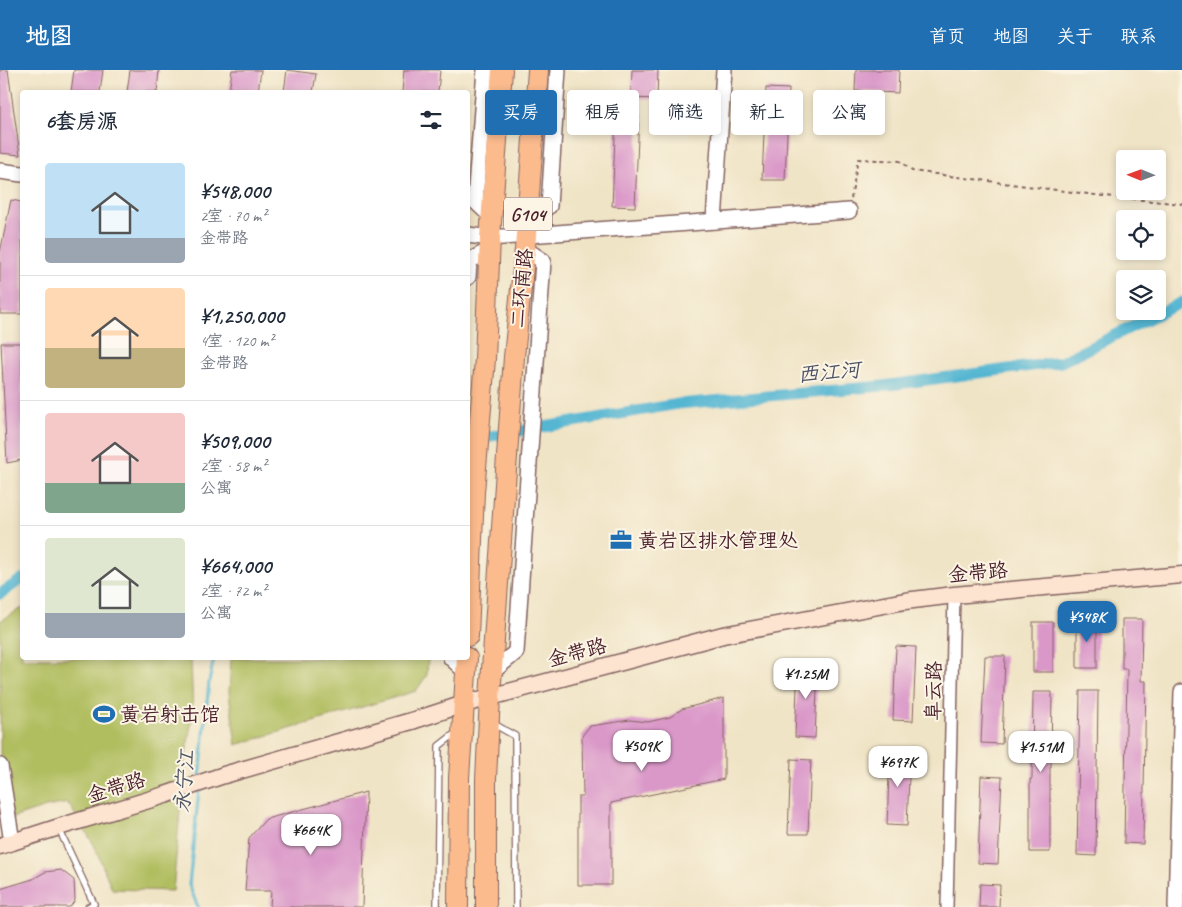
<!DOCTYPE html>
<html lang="zh">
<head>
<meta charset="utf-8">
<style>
  :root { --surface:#fff; --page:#f2f2f3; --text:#1f2937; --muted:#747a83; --line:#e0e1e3; --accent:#1f6fb2 }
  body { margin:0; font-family:Caveat,"LXGW WenKai TC",sans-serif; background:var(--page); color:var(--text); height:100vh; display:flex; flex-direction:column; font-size:19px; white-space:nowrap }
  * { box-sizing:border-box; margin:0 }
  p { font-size:16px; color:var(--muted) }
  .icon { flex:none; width:28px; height:28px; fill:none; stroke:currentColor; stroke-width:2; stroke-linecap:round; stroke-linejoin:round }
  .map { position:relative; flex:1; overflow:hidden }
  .sheet { position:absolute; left:20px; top:20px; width:450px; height:570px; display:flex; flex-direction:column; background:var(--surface); border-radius:5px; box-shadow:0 2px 8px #0003 }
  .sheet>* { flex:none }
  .hud { position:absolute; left:485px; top:20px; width:475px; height:45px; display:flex; gap:10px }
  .needle { width:32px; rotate:271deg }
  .controls { position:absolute; left:1116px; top:80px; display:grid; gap:10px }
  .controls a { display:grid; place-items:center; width:50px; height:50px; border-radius:5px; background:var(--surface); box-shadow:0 2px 8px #0003; font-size:25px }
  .price { position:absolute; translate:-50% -42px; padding:0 11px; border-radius:10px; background:#fff; color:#222; font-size:16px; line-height:32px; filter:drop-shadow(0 1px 2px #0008) }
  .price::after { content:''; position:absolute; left:50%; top:30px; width:15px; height:11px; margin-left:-8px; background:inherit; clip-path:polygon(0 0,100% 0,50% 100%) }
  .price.selected { background:var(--accent); color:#fff }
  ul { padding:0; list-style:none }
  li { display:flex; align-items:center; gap:15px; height:125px; padding:0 25px }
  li+li { border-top:1px solid var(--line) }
  li span { display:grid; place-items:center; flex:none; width:140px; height:100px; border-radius:5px; color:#555 }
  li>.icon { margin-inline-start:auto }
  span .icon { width:60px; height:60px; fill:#fffc; stroke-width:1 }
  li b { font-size:21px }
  h2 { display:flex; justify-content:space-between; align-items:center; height:60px; padding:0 25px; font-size:21px }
  .chip { padding:0 18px; border-radius:5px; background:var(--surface); box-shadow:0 2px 8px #0003; font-size:18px; line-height:45px }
  .chip.selected { background:var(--accent); color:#fff }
  header { display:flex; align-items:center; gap:30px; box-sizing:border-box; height:70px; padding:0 25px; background:var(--accent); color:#fff }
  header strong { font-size:24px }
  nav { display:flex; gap:28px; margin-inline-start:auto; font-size:18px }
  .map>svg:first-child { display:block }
</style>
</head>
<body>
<header>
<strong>地图</strong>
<nav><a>首页</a><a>地图</a><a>关于</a><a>联系</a></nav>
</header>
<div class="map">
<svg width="1182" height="837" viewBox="0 0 1182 837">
  <rect width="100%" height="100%" fill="#fcf5e5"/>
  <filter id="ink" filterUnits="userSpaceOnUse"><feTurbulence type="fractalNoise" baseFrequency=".02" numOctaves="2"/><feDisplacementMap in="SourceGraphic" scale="10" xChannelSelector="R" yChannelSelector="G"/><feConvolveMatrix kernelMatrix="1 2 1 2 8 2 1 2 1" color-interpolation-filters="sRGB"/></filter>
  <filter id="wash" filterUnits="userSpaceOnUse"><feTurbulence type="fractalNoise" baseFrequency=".0096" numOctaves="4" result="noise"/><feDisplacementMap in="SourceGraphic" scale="20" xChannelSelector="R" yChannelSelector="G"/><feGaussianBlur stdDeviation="1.12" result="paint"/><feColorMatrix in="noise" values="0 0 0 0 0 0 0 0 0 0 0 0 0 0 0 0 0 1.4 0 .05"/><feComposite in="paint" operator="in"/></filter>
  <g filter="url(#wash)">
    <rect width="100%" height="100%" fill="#f0e4c6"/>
    <g fill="#b1be60" stroke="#7e6e46">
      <path d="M 22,538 L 22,588 L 191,588 L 193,644 L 184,695 L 173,821 L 112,819 L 94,775 L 68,733 L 46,737 L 0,752 L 0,551 Z"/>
      <path d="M 231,588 L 428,588 L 427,605 L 416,621 L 236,675 L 229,623 Z"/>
    </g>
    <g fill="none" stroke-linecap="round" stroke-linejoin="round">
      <g stroke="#54b6d2" stroke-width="3">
        <path d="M 200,708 L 209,612 L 214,588"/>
        <path d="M 198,837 L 189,815 L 199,720"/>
      </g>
      <g stroke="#54b6d2" stroke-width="11">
        <path d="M 468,370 L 678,334 L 882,316 L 1061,292 L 1182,232"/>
        <path d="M 0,524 L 22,509"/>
      </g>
    </g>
    <g id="blocks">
      <g fill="#da98c9">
        <path d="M 0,0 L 8,0 L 20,85 L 0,83 Z"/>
        <path d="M 74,0 L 103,0 L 100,22 L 71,22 Z"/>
        <path d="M 130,0 L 159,0 L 157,22 L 127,22 Z"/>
        <path d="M 232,0 L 261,0 L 258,22 L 229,22 Z"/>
        <path d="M 287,0 L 316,4 L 313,22 L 284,22 Z"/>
        <path d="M 404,0 L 440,0 L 438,22 L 402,22 Z"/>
        <path d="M 632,0 L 658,0 L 657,29 L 631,28 Z"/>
        <path d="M 856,0 L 899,0 L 898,23 L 855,21 Z"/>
        <path d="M 766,18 L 789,19 L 785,110 L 762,110 Z"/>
        <path d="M 616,44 L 639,45 L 635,137 L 612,136 Z"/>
        <path d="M 11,130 L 22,132 L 22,244 L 0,244 L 0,183 Z"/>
        <path d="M 1,273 L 22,273 L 22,390 L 7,393 Z"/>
        <rect x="1077" y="548" width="20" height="50"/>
        <path d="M 1122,549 L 1142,549 L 1141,611 L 1146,611 L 1143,774 L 1124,773 L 1127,599 L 1122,599 Z"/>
        <rect x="1033" y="552" width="20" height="50"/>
        <path d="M 896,576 L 916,577 L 913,651 L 893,650 Z"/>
        <path d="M 985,586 L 1005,586 L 1002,674 L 981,673 Z"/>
        <path d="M 798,593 L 818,594 L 815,668 L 795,667 Z"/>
        <path d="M 1080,621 L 1098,621 L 1096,786 L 1077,785 Z"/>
        <path d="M 1033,622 L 1052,622 L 1051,697 L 1050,697 L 1050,782 L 1030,782 L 1030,709 L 1032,709 Z"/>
        <path d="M 724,628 L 724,709 L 611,733 L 611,815 L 578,815 L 578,727 L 583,727 L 582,666 L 585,662 L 590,656 L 630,650 L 648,652 L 670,647 L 682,639 Z"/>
        <path d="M 890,681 L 910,682 L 907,756 L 887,755 Z"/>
        <path d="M 791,689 L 811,690 L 808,764 L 788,764 Z"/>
        <path d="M 981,706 L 1002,707 L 998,794 L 978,793 Z"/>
        <path d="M 366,722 L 362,837 L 270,837 L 271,821 L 245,821 L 249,768 L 266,749 Z"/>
        <path d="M 61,800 L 74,810 L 75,830 L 70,837 L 0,837 L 0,819 L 33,809 L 45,802 Z"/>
        <path d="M 980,814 L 1000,815 L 999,837 L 979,837 Z"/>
      </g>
    </g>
  </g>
  <g filter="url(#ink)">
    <use href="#blocks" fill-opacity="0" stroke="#846461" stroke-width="1"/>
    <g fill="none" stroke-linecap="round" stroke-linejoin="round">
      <g stroke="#846461" stroke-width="8">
        <g id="service">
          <path d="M 494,654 L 515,666 L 516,837"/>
          <path d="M 59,759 L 94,834 L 88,837"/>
          <path d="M 437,837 L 439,676 L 457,662"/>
        </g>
      </g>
      <g stroke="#846461" stroke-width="14">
        <path id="minor" d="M 947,837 L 954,525"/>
      </g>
      <g stroke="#846461" stroke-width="18">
        <g id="tertiary">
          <path d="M 485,0 L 475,131 L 492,147"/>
          <path d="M 0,101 L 22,104"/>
          <path d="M 527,150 L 549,136 L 558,0"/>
          <path d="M 714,151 L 724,0"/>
          <path d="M 468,165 L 490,168 L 849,141"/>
          <path d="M 468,207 L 469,191 L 490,180"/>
          <path d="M 451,588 L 466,602"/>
          <path d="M 492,602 L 516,582 L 543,191 L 525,179"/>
          <path d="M 0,696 L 12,772"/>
          <path d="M 1176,837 L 1182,622"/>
        </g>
      </g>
      <g stroke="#846461" stroke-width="19">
        <path id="secondary" d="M 0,776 L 59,757 L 165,725 L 224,705 L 415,650 L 464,634 L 723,565 L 905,531 L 954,525 L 1182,505"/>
      </g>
      <g stroke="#846461" stroke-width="22">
        <g id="trunk">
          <path d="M 468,566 L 474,422 L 485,289 L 490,168 L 502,0"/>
          <path d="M 458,837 L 459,708 L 467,588"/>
          <path d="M 486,837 L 486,709 L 490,627 L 514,287 L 525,179 L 538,0"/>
        </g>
      </g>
      <path stroke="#846461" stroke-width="2" stroke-dasharray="4 4" stroke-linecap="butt" d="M 851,129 L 858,89 L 900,91 L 912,101 L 1095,125 L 1182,134"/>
      <use href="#service" stroke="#fff" stroke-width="5.5"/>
      <use href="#minor" stroke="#fff" stroke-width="11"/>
      <use href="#tertiary" stroke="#fff" stroke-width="15"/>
      <use href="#secondary" stroke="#fde4d1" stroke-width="16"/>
      <use href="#trunk" stroke="#fbbb8d" stroke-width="20"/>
    </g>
  </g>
  <defs>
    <g id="office-bare" transform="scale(1.725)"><path d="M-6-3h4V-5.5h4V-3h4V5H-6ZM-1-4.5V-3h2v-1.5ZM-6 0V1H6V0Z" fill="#1f6fb2" stroke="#fcf5e5" stroke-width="2.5" paint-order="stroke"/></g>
    <g id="stadium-bare" transform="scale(1.725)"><path d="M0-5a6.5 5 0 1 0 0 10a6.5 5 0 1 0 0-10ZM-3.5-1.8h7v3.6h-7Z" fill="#1f6fb2" stroke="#fcf5e5" stroke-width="2.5" paint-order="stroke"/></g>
  </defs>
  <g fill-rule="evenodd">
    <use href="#office-bare" x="621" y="470"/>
    <use href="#stadium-bare" x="104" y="644"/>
  </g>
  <g text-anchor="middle" stroke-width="4" stroke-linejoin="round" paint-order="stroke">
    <rect fill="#fcf5e5" stroke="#7f5f63" stroke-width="1" x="504" y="127.5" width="48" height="33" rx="4"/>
    <g font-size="19" font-weight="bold" fill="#4a1f2b">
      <text x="528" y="151">G104</text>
    </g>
    <g font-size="20" fill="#4a1f2b" stroke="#fcf5e5">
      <text transform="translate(521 218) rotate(-84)" y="7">二环南路</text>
      <text transform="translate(978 502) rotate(-5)" y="7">金带路</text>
      <text transform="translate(577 582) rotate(-15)" y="7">金带路</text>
      <text transform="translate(933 621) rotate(-89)" y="7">阜云路</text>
      <text transform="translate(116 717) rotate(-17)" y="7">金带路</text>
    </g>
    <g font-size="20" fill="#4a1f2b" stroke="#fcf5e5" text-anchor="start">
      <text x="638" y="477">黄岩区排水管理处</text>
      <text x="120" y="651">黄岩射击馆</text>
    </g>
    <g font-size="21" font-style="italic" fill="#4e5465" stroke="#fcf5e5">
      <text transform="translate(829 302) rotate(-5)" y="7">西江河</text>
      <text transform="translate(184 711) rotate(-85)" y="7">永宁江</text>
    </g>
  </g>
</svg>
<div class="controls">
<a><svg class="needle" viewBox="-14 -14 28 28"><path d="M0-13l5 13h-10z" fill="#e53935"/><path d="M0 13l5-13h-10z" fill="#747a83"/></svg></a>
<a><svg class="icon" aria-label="locate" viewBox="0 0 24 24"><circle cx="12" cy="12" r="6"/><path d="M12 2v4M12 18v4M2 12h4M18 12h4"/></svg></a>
<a><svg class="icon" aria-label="layers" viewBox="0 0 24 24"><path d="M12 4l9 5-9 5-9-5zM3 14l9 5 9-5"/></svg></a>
</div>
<b class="price selected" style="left:1087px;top:573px">¥548K</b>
<b class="price" style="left:806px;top:630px">¥1.25M</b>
<b class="price" style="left:642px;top:702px">¥509K</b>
<b class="price" style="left:1041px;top:703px">¥1.51M</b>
<b class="price" style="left:898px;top:718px">¥697K</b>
<b class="price" style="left:311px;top:786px">¥664K</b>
<div class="hud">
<a class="chip selected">买房</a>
<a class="chip">租房</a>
<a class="chip">筛选</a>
<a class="chip">新上</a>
<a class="chip">公寓</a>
</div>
<section class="sheet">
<h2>6套房源<svg class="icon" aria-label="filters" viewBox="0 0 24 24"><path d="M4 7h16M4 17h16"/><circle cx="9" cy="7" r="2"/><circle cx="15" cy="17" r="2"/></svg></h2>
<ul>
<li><span style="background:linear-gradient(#bfe0f5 75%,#9aa5b1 0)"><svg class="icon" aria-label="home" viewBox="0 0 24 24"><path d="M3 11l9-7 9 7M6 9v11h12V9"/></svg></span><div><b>¥548,000</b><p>2室 · 70 m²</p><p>金带路</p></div></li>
<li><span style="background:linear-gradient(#ffd9b3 60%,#c2b280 0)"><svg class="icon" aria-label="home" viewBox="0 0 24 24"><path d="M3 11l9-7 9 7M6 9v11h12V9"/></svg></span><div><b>¥1,250,000</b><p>4室 · 120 m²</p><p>金带路</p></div></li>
<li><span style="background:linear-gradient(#f6c9c9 70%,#7fa58c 0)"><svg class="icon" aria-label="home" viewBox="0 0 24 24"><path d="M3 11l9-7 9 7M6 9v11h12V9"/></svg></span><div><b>¥509,000</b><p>2室 · 58 m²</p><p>公寓</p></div></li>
<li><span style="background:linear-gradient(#dfe7d0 75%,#9aa5b1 0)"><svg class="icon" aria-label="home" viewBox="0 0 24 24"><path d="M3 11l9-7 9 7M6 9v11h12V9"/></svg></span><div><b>¥664,000</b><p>2室 · 72 m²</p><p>公寓</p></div></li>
</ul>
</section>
</div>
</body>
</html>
